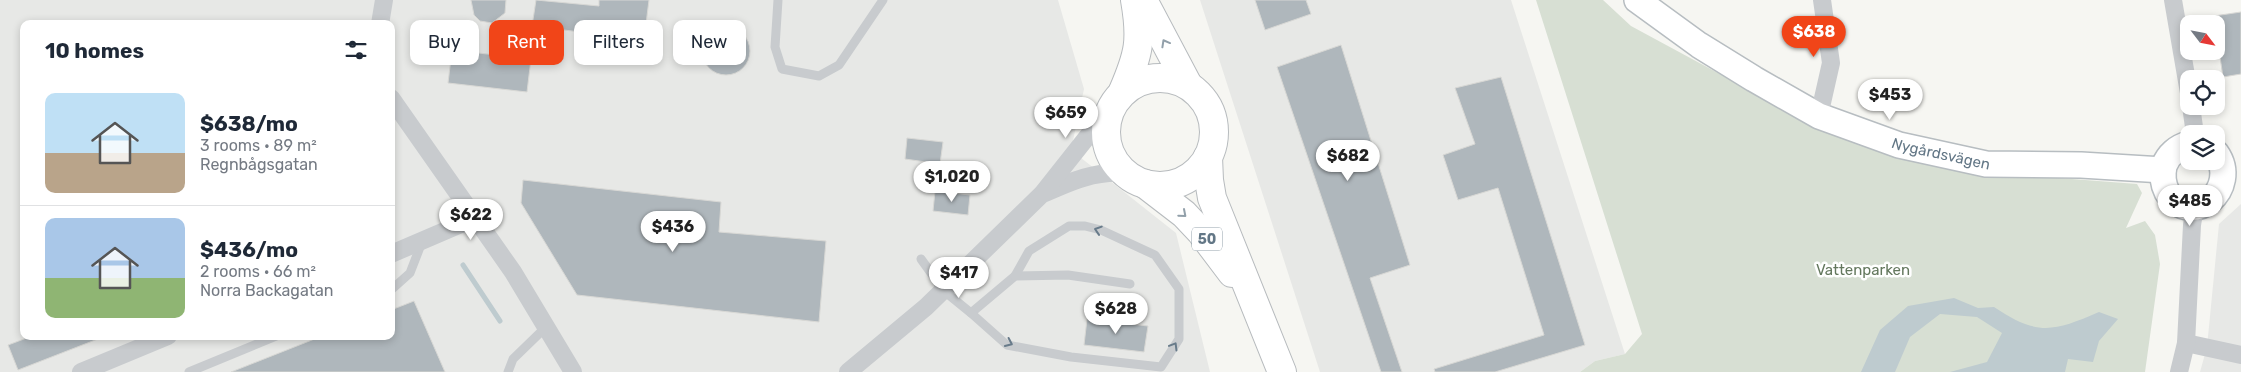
<!DOCTYPE html>
<html lang="en">
<head>
<meta charset="utf-8">
<style>
  :root { --surface:#fff; --page:#f6f6f7; --text:#1f2937; --muted:#747a83; --line:#e0e1e3; --accent:#f14518 }
  body { margin:0; font-family:Rubik,sans-serif; background:var(--page); color:var(--text); height:100vh; display:flex; flex-direction:column; font-size:19px; white-space:nowrap }
  * { box-sizing:border-box; margin:0 }
  p { font-size:16px; color:var(--muted) }
  .icon { flex:none; width:28px; height:28px; fill:none; stroke:currentColor; stroke-width:2; stroke-linecap:round; stroke-linejoin:round }
  .map { position:relative; flex:1; overflow:hidden }
  .side { position:absolute; left:20px; top:20px; width:375px; height:320px; display:flex; flex-direction:column; background:var(--surface); border-radius:10px; box-shadow:0 2px 8px #0003 }
  .side>* { flex:none }
  .hud { position:absolute; left:410px; top:20px; width:475px; height:45px; display:flex; gap:10px }
  .needle { width:32px; rotate:122deg }
  .buttons { position:absolute; left:2180px; top:15px; display:grid; gap:10px }
  .buttons a { display:grid; place-items:center; width:45px; height:45px; border-radius:10px; background:var(--surface); box-shadow:0 2px 8px #0003; font-size:25px }
  .price { position:absolute; translate:-50% -42px; padding:0 11px; border-radius:18px; background:#fff; color:#222; font-size:16px; line-height:32px; filter:drop-shadow(0 1px 2px #0008) }
  .price::after { content:''; position:absolute; left:50%; top:30px; width:15px; height:11px; margin-left:-8px; background:inherit; clip-path:polygon(0 0,100% 0,50% 100%) }
  .price.selected { background:var(--accent); color:#fff }
  ul { padding:0; list-style:none }
  li { display:flex; align-items:center; gap:15px; height:125px; padding:0 25px }
  li+li { border-top:1px solid var(--line) }
  li span { display:grid; place-items:center; flex:none; width:140px; height:100px; border-radius:10px; color:#555 }
  li>.icon { margin-inline-start:auto }
  span .icon { width:60px; height:60px; fill:#fffc; stroke-width:1 }
  li b { font-size:21px }
  h2 { display:flex; justify-content:space-between; align-items:center; height:60px; padding:0 25px; font-size:21px }
  .tag { padding:0 18px; border-radius:10px; background:var(--surface); box-shadow:0 2px 8px #0003; font-size:18px; line-height:45px }
  .tag.selected { background:var(--accent); color:#fff }
  .map>svg:first-child { display:block }
</style>
</head>
<body>
<div class="map">
<svg width="2241" height="372" viewBox="0 0 2241 372">
  <rect width="100%" height="100%" fill="#f6f6f2"/>
  <g fill="#e7e8e6" fill-rule="evenodd">
    <path d="M 0,0 L 1058,0 L 1084,89 L 1071,150 L 1176,233 L 1210,372 L 0,372 ZM 24,24 L 391,24 L 391,336 L 24,336 Z"/>
    <path d="M 1200,0 L 1511,0 L 1625,354 L 1595,361 L 1580,372 L 1320,372 Z"/>
    <path d="M 2241,204 L 2241,372 L 2200,372 L 2207,347 L 2219,224 Z"/>
  </g>
  <path fill="#d7dfd3" d="M 1536,0 L 1603,0 L 1631,26 L 1818,127 L 1979,168 L 2059,178 L 2137,184 L 2142,193 L 2126,228 L 2145,221 L 2155,235 L 2160,264 L 2145,372 L 1580,372 L 1595,361 L 1625,354 L 1642,334 Z"/>
  <path fill="#becbcf" d="M 1954,298 L 1978,308 L 1994,307 C 2037,336 2053,332 2099,312 L 2118,319 L 2099,341 L 2093,362 L 2068,359 L 2065,372 L 1950,372 L 1987,362 L 2002,333 L 1977,317 L 1940,314 L 1910,337 L 1895,372 L 1861,372 L 1880,330 L 1908,306 Z"/>
  <g fill="none" stroke-linecap="round" stroke-linejoin="round">
    <path stroke="#becbcf" stroke-width="5" d="M 463,265 L 500,321"/>
  </g>
  <g fill="#afb7bc" stroke="#d8d8d5">
    <path d="M 471,0 L 506,0 L 505,13 L 492,23 L 480,21 L 474,15 Z"/>
    <path d="M 536,0 L 599,6 L 599,0 L 649,0 L 644,40 L 532,26 Z"/>
    <path d="M 1255,0 L 1306,0 L 1311,14 L 1265,30 Z"/>
    <path d="M 2241,12 L 2241,74 L 2223,77 L 2214,16 Z"/>
    <circle cx="726" cy="51" r="24"/>
    <path d="M 1341,45 L 1410,265 L 1370,278 L 1402,372 L 1381,372 L 1277,67 Z"/>
    <path d="M 452,50 L 531,59 L 527,92 L 448,83 Z"/>
    <path d="M 1501,77 L 1585,345 L 1495,372 L 1435,372 L 1434,369 L 1544,335 L 1498,188 L 1458,200 L 1443,155 L 1475,144 L 1455,88 Z"/>
    <path d="M 907,138 L 943,142 L 940,164 L 905,159 Z"/>
    <path d="M 523,180 L 721,202 L 719,232 L 826,241 L 819,322 L 577,295 L 521,203 Z"/>
    <path d="M 935,191 L 970,195 L 968,215 L 933,211 Z"/>
    <path d="M 414,301 L 445,372 L 231,372 L 322,336 L 391,336 L 391,310 Z"/>
    <path d="M 1087,319 L 1148,326 L 1144,352 L 1084,345 Z"/>
    <path d="M 32,336 L 103,336 L 103,337 L 18,370 L 8,345 Z"/>
  </g>
  <g fill="none" stroke-linecap="round" stroke-linejoin="round">
    <g stroke="#b7bdc1" stroke-width="28">
      <g id="secondary">
        <path id="s1" d="M 1637,0 L 1699,45 L 1754,79 L 1819,116 L 1899,145 L 1986,164 L 2081,165 L 2163,170"/>
        <path d="M 2189,144 C 2177,147 2168,155 2164,166 C 2162,175 2163,184 2167,192 C 2192,231 2241,188 2216,153"/>
      </g>
    </g>
    <g stroke="#b7bbbe" stroke-width="30">
      <g id="highway">
        <path d="M 1143,0 L 1188,85"/>
        <circle cx="1160" cy="132" r="54"/>
        <path d="M 1123,91 C 1139,54 1142,40 1135,0"/>
        <path d="M 1208,157 L 1209,180 L 1212,198 L 1282,372"/>
        <path d="M 1145,184 L 1184,214 L 1201,232 L 1232,273"/>
      </g>
    </g>
    <g stroke="#c8cbce" stroke-width="9">
      <path d="M 778,0 L 775,47 L 782,69 L 819,76 L 839,65 L 883,0"/>
      <path d="M 921,259 L 944,291 L 971,313 L 1015,276 L 1068,275 L 1130,284"/>
      <path d="M 391,290 L 410,273 L 422,242"/>
      <path d="M 971,313 L 1007,345 L 1071,357 L 1161,367 L 1179,339 L 1179,289 L 1155,255 L 1101,230 L 1085,226 L 1069,226 L 1029,251 L 1015,276"/>
      <path d="M 189,372 L 276,336"/>
      <path d="M 508,372 L 513,359 L 546,327"/>
    </g>
    <g stroke="#c8cbce" stroke-width="18">
      <path d="M 2173,0 L 2189,93"/>
      <path d="M 380,24 L 384,0"/>
      <path d="M 391,98 L 513,272 L 573,372"/>
      <path d="M 2191,106 L 2195,134"/>
      <path d="M 1819,116 L 1831,63 L 1822,0"/>
      <path d="M 1045,193 C 1072,181 1095,171 1124,173"/>
      <path d="M 391,254 L 475,218"/>
      <path d="M 2186,343 L 2241,355"/>
      <path d="M 81,372 L 168,336"/>
      <path d="M 848,372 L 926,307 L 1042,194 L 1114,103"/>
      <path d="M 2179,372 L 2186,343 L 2192,225 L 2195,207"/>
    </g>
    <use href="#secondary" stroke="#fff" stroke-width="25"/>
    <use href="#highway" stroke="#fff" stroke-width="28"/>
  </g>
  <defs><path id="oneway-chevron" d="M-2-3.5L2.5 0L-2 3.5" fill="none" stroke-width="1.6" stroke-linecap="round" stroke-linejoin="round" transform="scale(1.25)"/></defs>
  <g stroke="#92a0aa">
    <use href="#oneway-chevron" transform="translate(1165 43) rotate(-119)"/>
    <use href="#oneway-chevron" transform="translate(1183 214) rotate(41)"/>
  </g>
  <g stroke="#687b8a">
    <use href="#oneway-chevron" transform="translate(1098 230) rotate(-162)"/>
    <use href="#oneway-chevron" transform="translate(1009 343) rotate(25)"/>
    <use href="#oneway-chevron" transform="translate(1174 346) rotate(-59)"/>
  </g>
  <g text-anchor="middle" stroke-width="5" stroke-linejoin="round" paint-order="stroke">
    <rect fill="#fff" stroke="#92a0aa" stroke-width="1" x="1192" y="227.5" width="30" height="23" rx="4"/>
    <g font-size="14" font-weight="bold" fill="#637786">
      <text x="1207" y="244">50</text>
    </g>
    <g font-size="15" fill="#637786" stroke="#fff">
      <text dy="5" stroke="none"><textPath href="#s1" startOffset="344">Nygårdsvägen</textPath></text>
    </g>
    <g font-size="15" fill="#64785e" stroke="#fff">
      <text x="1863" y="275">Vattenparken</text>
    </g>
  </g>
</svg>
<div class="buttons">
<a><svg class="needle" viewBox="-14 -14 28 28"><path d="M0-13l5 13h-10z" fill="#e53935"/><path d="M0 13l5-13h-10z" fill="#747a83"/></svg></a>
<a><svg class="icon" aria-label="locate" viewBox="0 0 24 24"><circle cx="12" cy="12" r="6"/><path d="M12 2v4M12 18v4M2 12h4M18 12h4"/></svg></a>
<a><svg class="icon" aria-label="layers" viewBox="0 0 24 24"><path d="M12 4l9 5-9 5-9-5zM3 14l9 5 9-5"/></svg></a>
</div>
<b class="price selected" style="left:1814px;top:58px">$638</b>
<b class="price" style="left:1890px;top:121px">$453</b>
<b class="price" style="left:1066px;top:139px">$659</b>
<b class="price" style="left:1348px;top:182px">$682</b>
<b class="price" style="left:952px;top:203px">$1,020</b>
<b class="price" style="left:2190px;top:227px">$485</b>
<b class="price" style="left:471px;top:241px">$622</b>
<b class="price" style="left:673px;top:253px">$436</b>
<b class="price" style="left:959px;top:299px">$417</b>
<b class="price" style="left:1116px;top:335px">$628</b>
<div class="hud">
<a class="tag">Buy</a>
<a class="tag selected">Rent</a>
<a class="tag">Filters</a>
<a class="tag">New</a>
</div>
<section class="side">
<h2>10 homes<svg class="icon" aria-label="filters" viewBox="0 0 24 24"><path d="M4 7h16M4 17h16"/><circle cx="9" cy="7" r="2"/><circle cx="15" cy="17" r="2"/></svg></h2>
<ul>
<li><span style="background:linear-gradient(#bfe0f5 60%,#b9a48a 0)"><svg class="icon" aria-label="home" viewBox="0 0 24 24"><path d="M3 11l9-7 9 7M6 9v11h12V9"/></svg></span><div><b>$638/mo</b><p>3 rooms · 89 m²</p><p>Regnbågsgatan</p></div></li>
<li><span style="background:linear-gradient(#a9c7e8 60%,#8fb573 0)"><svg class="icon" aria-label="home" viewBox="0 0 24 24"><path d="M3 11l9-7 9 7M6 9v11h12V9"/></svg></span><div><b>$436/mo</b><p>2 rooms · 66 m²</p><p>Norra Backagatan</p></div></li>
</ul>
</section>
</div>
</body>
</html>
